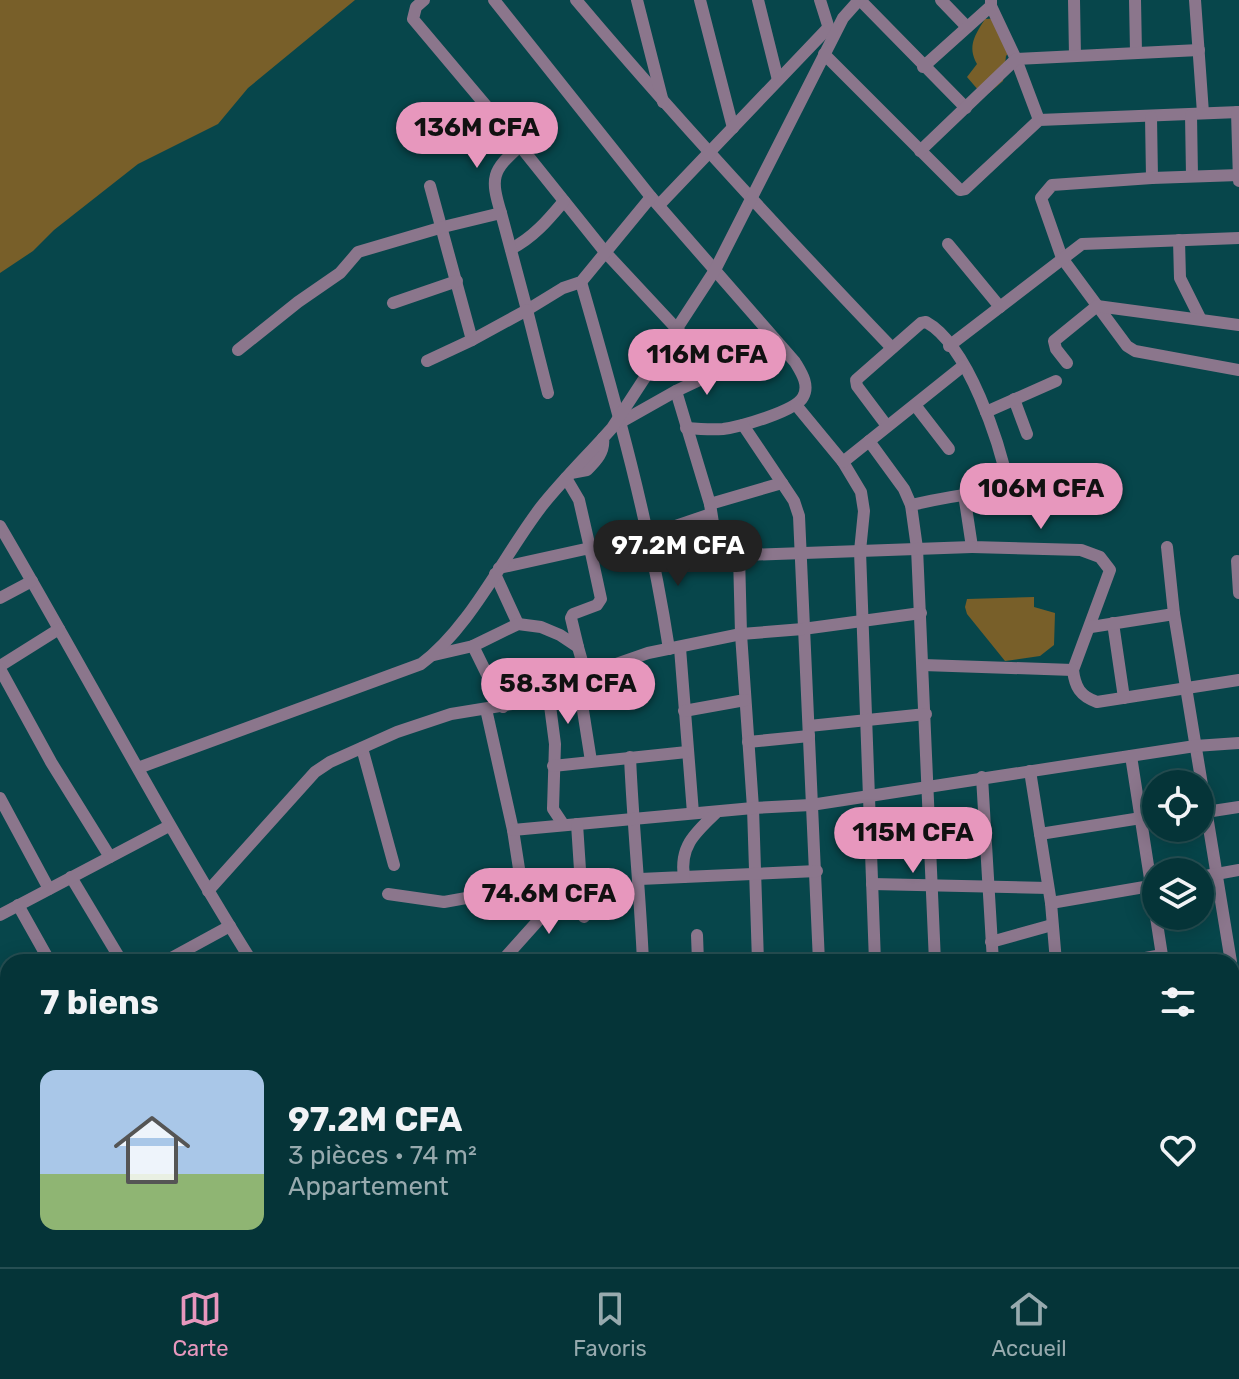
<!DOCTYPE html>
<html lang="fr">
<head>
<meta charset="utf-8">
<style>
  :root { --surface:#053438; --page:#133f43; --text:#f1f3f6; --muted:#97aaae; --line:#264f53; --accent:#e797bd }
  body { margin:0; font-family:Rubik,sans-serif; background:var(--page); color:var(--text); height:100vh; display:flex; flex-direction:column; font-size:30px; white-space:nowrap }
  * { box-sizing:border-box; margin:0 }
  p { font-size:26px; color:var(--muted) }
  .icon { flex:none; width:44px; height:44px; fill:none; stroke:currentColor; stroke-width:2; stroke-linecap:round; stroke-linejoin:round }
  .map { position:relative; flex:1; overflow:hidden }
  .side { position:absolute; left:0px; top:954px; width:1240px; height:314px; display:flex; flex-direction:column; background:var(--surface); border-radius:24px 24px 0 0; box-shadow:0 4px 20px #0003,0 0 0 2px var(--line) }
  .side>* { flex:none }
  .fabs { position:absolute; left:1142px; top:770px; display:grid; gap:16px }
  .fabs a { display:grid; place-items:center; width:72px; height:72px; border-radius:50%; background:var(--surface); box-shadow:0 4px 20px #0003,0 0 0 2px var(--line); font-size:40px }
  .price { position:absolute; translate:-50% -68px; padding:0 18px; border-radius:28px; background:var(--accent); color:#111; font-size:26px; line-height:52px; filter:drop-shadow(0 2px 4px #0008) }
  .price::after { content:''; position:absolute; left:50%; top:48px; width:24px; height:18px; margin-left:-12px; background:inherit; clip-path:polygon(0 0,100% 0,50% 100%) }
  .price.on { background:#222; color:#fff }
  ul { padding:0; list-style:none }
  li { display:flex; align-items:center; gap:24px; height:200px; padding:0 40px }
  li span { display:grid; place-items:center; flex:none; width:224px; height:160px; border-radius:16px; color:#555 }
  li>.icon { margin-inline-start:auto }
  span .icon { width:96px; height:96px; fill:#fffc; stroke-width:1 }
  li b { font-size:34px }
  h2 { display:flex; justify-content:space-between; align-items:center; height:96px; padding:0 40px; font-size:34px }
  .tabs { display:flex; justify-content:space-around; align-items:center; height:112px; border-top:2px solid var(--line); background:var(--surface); font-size:22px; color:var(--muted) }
  .tabs a { display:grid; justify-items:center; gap:4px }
  .tabs .on { color:var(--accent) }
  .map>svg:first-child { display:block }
</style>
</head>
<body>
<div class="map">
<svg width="1239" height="1267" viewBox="0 0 1239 1267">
  <rect width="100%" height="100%" fill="#07464b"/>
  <g fill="#785f29">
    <path d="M 0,0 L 355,0 L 248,88 L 218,124 L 138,164 L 54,230 L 33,251 L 0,273 Z"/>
    <path d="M 1000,18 L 1013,48 L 1006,56 L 1003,81 L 989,93 L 979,91 L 967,77 L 977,64 C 967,46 975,35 985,19 Z"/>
    <path d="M 1034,597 L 1034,607 L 1055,613 L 1054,645 L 1040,656 L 1005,661 L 967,614 L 965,607 L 967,599 Z"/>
  </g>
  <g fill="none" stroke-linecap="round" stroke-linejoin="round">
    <g stroke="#8b768c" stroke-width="12">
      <path d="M 424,0 L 416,7 L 413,19 L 520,146 L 605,252 L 717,372"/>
      <path d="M 494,0 L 651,197 L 795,362 C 801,372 810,385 803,397 C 796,411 740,427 723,429 C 711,430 698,429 686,428"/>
      <path d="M 576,0 C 677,120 783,234 892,348"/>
      <path d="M 637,0 L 663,102"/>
      <path d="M 700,0 L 733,128"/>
      <path d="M 758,0 L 778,80"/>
      <path d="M 820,0 L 831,35"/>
      <path d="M 860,0 L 966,108"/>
      <path d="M 941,0 L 967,27"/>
      <path d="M 991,0 L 991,6 L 1016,59 L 1039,120"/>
      <path d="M 1074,0 L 1075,56"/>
      <path d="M 1135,0 L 1136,52"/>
      <path d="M 1195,0 L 1203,113"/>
      <path d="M 824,54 L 960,190 L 965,189 L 1039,120 L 1239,112"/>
      <path d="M 923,67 L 991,6"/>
      <path d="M 1237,112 L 1239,181"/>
      <path d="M 1191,115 L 1192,176"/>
      <path d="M 1151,117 L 1152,178"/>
      <path d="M 920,151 L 1016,59 L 1199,50"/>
      <path d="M 1239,175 L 1152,178 L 1052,185 L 1041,198 L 1062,258 L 1127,346 L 1135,351 L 1239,370"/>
      <path d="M 430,186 L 472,340"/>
      <path d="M 660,204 L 828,28"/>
      <path d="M 501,213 C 490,177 492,171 520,146"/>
      <path d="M 1179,240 L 1180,278 L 1200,318"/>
      <path d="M 948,244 L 1000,307"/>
      <path d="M 511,249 C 534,237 548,220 564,201"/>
      <path d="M 581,282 C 616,403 650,524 669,649"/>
      <path d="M 393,303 L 457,281"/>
      <path d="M 949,346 L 1082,244 L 1239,238"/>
      <path d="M 238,350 L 298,302 L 340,273 L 358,252 L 443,227 L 501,213 L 527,310 L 563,288 L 581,282 L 651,197"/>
      <path d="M 427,361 L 472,340 L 527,310 L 548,393"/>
      <path d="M 1067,363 L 1056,349 L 1054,341 L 1097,306 L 1239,325"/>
      <path d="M 676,391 L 710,504 L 716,542"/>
      <path d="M 1014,399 L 1027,434"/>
      <path d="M 796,405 L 843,462 L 861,492 L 864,511 L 860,551 L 875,962"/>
      <path d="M 915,405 L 949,449"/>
      <path d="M 986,412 L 1056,381"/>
      <path d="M 621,422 L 676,391 L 778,343"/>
      <path d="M 887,426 L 857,386 L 856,380 L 921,323 L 926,322 C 968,345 1000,443 1009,489"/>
      <path d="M 869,441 L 904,489 L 911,505 L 917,548 L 935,962"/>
      <path d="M 843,462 L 963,366"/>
      <path d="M 571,473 L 587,470 C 596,461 605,452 603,438 L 612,428 L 715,270 L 843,18 L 859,0"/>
      <path d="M 566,478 L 579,500 L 590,548 L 661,531 L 711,514"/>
      <path d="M 782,483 L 794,501 L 799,516 L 819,962"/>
      <path d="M 964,494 L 972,547 L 1081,550 L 1100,557 L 1110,570 L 1073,670 C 1075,687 1080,696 1097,702 L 1239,680"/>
      <path d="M 710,504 L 782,483 L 743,425"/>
      <path d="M 911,505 C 965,493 1002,488 1057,491"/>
      <path d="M 0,526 C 85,671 163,820 252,962"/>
      <path d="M 1167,547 L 1174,614 L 1231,962"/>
      <path d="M 739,555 L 741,634 L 753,808 L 758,962"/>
      <path d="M 716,556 L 972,547"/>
      <path d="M 1237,561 L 1239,593"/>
      <path d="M 495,574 L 518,624"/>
      <path d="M 0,598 L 32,581"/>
      <path d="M 1113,623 L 1124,698"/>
      <path d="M 1091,627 L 1174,614"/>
      <path d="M 473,646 L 503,707"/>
      <path d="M 578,647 L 587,679"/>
      <path d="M 680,648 L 693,813"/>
      <path d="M 434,655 L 473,646 L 518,624 L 541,627 L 560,635 L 578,647 L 571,618 L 573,614 L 597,605 L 601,599 L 590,548 L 499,568"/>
      <path d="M 923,665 L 1073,670"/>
      <path d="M 0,666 L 59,629"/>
      <path d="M 0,669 L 51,762 L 110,857"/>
      <path d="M 579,685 L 591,761"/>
      <path d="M 549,698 L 555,744 L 553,809 L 563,824"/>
      <path d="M 486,709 L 513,830 L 522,888"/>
      <path d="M 684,711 L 745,700"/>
      <path d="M 809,726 L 926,714"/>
      <path d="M 748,742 L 809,736"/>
      <path d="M 362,748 L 394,865"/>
      <path d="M 1131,756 L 1163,962"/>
      <path d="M 630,757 C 633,826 640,893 643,962"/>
      <path d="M 553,766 L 687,752"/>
      <path d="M 138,768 L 421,664 C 470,628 504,555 541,507 C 560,483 582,461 603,438"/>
      <path d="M 1030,771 L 1051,903 L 1056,962"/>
      <path d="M 982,777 L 993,962"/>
      <path d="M 0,798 L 49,889"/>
      <path d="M 1206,812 L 1239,807"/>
      <path d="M 513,830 L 753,808 L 811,805 L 1195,746 L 1239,743"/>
      <path d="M 1040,834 L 1141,818"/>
      <path d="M 71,877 L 122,962"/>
      <path d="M 684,877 L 817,871"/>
      <path d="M 1200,877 L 1239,870"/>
      <path d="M 640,879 L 684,877 C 679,846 696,832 717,812"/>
      <path d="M 872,884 L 1048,888"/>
      <path d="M 581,885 L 584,917"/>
      <path d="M 208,891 L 315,772 L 330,762 L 397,732 L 451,714 L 549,698 L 579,685 L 605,668 L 648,653 L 741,634 L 803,629 L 921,613"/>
      <path d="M 388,894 L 444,902 L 522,888 L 581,885 L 577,824"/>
      <path d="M 1051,903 L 1156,885"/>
      <path d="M 18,905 L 50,962"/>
      <path d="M 0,915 L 169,826"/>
      <path d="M 697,935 L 698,962"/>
      <path d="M 991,942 L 1052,925"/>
      <path d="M 164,962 L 230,926"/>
      <path d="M 501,962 L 570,885"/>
      <path d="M 1124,962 L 1162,955"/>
      <path d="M 1232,969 L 1239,1017"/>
      <path d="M 0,989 L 8,984"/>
      <path d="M 1232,1072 L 1239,1071"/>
      <path d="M 0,1122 L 8,1122"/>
      <path d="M 1232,1136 L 1239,1135"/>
      <path d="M 0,1199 L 8,1199"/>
      <path d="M 1232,1236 L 1239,1234"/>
      <path d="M 198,1260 L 201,1267"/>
      <path d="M 266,1260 L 270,1267"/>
      <path d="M 414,1260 L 418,1267"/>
      <path d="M 1138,1260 L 1139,1267"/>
      <path d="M 1199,1260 L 1200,1267"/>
      <path d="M 17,1267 L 17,1260"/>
      <path d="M 80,1267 L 80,1260"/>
      <path d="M 137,1267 L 137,1260"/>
      <path d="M 342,1267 L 356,1260"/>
      <path d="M 805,1267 L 806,1260"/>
      <path d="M 858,1267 L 971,1260"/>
      <path d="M 1043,1267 L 1044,1260"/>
    </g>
  </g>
</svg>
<div class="fabs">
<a><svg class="icon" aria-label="locate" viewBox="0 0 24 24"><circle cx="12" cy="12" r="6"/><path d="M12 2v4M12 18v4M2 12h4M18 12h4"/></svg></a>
<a><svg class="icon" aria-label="layers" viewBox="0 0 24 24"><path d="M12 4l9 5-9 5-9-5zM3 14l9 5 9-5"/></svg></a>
</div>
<b class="price" style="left:477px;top:170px">136M CFA</b>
<b class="price" style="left:707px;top:397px">116M CFA</b>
<b class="price" style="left:1041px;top:531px">106M CFA</b>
<b class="price on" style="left:678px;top:588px">97.2M CFA</b>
<b class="price" style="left:568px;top:726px">58.3M CFA</b>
<b class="price" style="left:913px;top:875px">115M CFA</b>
<b class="price" style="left:549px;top:936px">74.6M CFA</b>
<section class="side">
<h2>7 biens<svg class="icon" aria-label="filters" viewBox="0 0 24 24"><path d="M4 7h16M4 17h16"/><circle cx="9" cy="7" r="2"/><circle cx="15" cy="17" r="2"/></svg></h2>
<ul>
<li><span style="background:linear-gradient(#a9c7e8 65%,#8fb573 0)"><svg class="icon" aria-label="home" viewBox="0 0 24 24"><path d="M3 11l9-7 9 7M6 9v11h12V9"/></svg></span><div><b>97.2M CFA</b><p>3 pièces · 74 m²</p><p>Appartement</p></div><svg class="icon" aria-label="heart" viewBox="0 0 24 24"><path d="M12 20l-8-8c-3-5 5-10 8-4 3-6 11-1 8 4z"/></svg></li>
</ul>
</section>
</div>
<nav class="tabs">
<a class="on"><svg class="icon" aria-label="map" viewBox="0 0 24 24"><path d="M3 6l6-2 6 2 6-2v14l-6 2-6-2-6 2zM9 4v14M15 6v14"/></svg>Carte</a>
<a><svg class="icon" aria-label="saved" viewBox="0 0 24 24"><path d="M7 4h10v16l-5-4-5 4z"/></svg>Favoris</a>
<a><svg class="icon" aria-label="home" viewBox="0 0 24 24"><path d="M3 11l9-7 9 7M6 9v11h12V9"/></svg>Accueil</a>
</nav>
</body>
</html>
